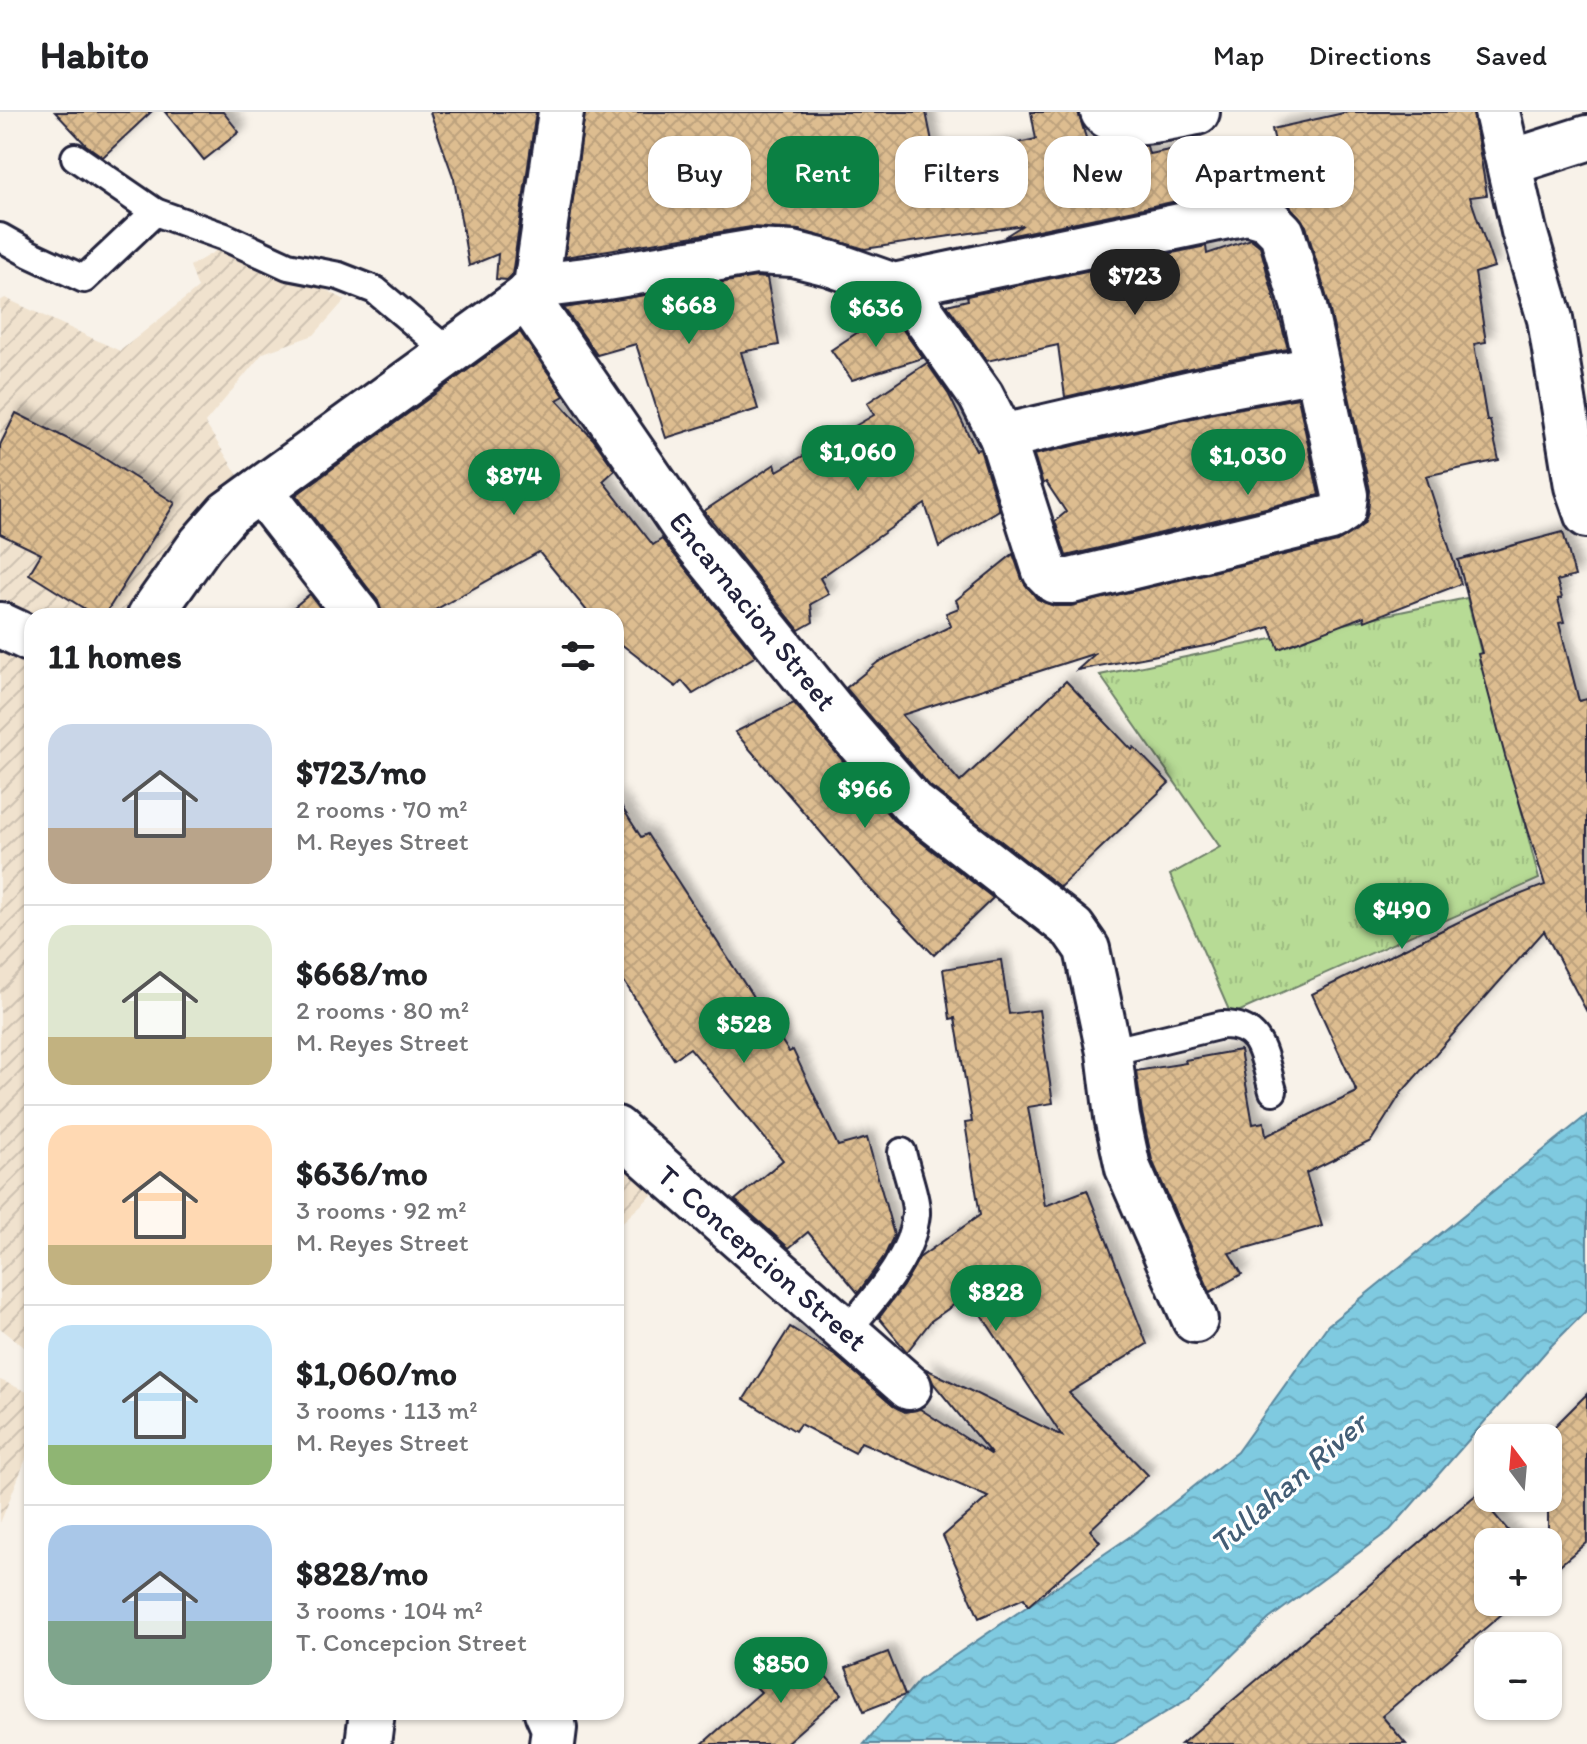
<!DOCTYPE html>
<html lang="en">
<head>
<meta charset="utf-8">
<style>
  :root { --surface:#fff; --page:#f2f2f2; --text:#202124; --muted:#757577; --line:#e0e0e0; --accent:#0b8043 }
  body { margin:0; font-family:Itim,sans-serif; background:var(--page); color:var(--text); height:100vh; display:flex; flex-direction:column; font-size:30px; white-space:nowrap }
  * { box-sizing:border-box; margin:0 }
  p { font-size:26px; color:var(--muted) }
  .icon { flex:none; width:44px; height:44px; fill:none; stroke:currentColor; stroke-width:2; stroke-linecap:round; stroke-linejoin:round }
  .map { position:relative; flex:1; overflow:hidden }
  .panel { position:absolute; left:24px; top:496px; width:600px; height:1112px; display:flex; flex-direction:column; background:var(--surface); border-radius:24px; box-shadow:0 2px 6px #0004 }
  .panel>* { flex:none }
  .guide { position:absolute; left:648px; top:24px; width:760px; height:72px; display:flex; gap:16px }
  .needle { width:52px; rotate:344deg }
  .controls { position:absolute; left:1474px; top:1312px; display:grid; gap:16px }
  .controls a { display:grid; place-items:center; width:88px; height:88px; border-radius:16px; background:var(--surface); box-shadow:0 2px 6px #0004; font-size:40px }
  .price { position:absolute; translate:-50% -68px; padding:0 18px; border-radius:28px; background:var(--accent); color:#fff; font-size:26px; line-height:52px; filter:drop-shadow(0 2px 4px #0008) }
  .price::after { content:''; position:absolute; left:50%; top:48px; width:24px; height:18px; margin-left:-12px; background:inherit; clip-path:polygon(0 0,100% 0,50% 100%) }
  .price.on { background:#222; color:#fff }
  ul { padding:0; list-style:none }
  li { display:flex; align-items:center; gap:24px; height:200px; padding:0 24px }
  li+li { border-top:2px solid var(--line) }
  li span { display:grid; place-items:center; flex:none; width:224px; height:160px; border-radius:24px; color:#555 }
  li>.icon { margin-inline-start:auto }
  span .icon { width:96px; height:96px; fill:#fffc; stroke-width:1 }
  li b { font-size:34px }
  h2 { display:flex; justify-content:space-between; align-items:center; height:96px; padding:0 24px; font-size:34px }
  .pill { padding:0 28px; border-radius:24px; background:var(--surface); box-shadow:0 2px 6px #0004; font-size:28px; line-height:72px }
  .pill.on { background:var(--accent); color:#fff }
  header { display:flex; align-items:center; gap:48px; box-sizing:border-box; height:112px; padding:0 40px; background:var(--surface); border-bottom:2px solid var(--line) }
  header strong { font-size:38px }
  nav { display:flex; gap:44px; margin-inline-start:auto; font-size:28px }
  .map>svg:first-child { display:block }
</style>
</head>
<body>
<header>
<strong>Habito</strong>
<nav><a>Map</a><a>Directions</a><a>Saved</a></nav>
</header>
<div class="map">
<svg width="1587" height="1632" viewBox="0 0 1587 1632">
  <defs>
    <pattern id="industrial-furrows" width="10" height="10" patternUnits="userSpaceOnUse" patternTransform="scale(2)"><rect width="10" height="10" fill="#f0e2ce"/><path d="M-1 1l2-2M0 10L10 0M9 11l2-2" fill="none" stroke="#cec2b2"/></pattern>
    <pattern id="grass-tufts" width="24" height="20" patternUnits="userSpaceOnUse" patternTransform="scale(2)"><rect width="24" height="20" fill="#b7db95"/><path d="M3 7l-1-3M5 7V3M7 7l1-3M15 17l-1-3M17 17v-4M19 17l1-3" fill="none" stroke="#9dbc81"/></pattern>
    <pattern id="water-waves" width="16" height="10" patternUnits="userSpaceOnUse" patternTransform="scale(2)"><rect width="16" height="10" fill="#7fcae0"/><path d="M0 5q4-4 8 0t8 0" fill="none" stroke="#6dadc1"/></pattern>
    <pattern id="building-cross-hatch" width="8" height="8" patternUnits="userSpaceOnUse" patternTransform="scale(2)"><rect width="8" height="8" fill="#ddbd90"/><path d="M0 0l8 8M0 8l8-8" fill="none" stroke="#bda27d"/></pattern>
    <filter id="shadow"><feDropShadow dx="7" dy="-7" stdDeviation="4" flood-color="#0004"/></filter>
  </defs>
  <rect width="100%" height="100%" fill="#f8f2e9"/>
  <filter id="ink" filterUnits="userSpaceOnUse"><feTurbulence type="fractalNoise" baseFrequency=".0125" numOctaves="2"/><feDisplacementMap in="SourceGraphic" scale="16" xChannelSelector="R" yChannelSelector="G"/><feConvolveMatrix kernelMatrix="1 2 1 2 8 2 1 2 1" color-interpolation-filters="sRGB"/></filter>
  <g filter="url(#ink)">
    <g fill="url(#industrial-furrows)">
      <path d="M 233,129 L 345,188 L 314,223 L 263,241 L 205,311 L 241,368 L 146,504 L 32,504 L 0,499 L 0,189 L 5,186 L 120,239 L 198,176 L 190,154 Z"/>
      <path d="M 0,539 L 32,552 L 32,1241 L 0,1216 Z"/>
      <path d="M 616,1031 L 663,1073 L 616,1116 Z"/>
      <path d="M 0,1268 L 32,1282 L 32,1332 L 0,1411 Z"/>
    </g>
    <path fill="url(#grass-tufts)" stroke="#6c7e68" stroke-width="2" d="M 1467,486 L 1539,767 L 1231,903 L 1170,763 L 1220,735 L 1100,563 Z"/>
    <path fill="url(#water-waves)" stroke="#5a879e" stroke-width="2" d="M 1587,1003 L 1587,1198 L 1549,1236 L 1390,1418 L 1269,1507 L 1188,1587 L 1113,1632 L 864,1632 L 919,1568 L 1138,1419 L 1237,1340 L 1328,1213 Z"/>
    <g fill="url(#building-cross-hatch)" stroke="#22223b" stroke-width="2" filter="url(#shadow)">
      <path d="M 55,0 L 151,0 L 103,45 L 86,33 Z"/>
      <path d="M 165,0 L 223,0 L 239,20 L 204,48 Z"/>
      <path d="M 430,0 L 536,0 L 512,163 L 507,168 L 496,167 L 498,142 L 469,154 L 454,67 Z"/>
      <path d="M 585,0 L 926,0 L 936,49 L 1036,27 L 1031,0 L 1078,0 L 1087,29 L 1097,26 L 1120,33 L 1147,34 L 1149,42 L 1180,36 L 1187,76 L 1200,75 L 1201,84 L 1004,125 L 1023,113 L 865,137 L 799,118 L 751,115 L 565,145 Z"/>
      <path d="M 1348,0 L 1473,0 L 1487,83 L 1470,85 L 1494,155 L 1475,161 L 1486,230 L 1474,232 L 1487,309 L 1490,309 L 1499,348 L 1426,364 L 1461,472 L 1365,509 L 1364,504 L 1279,537 L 1270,515 L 1216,532 L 1077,558 L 1096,541 L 902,603 L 960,670 L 1066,569 L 1132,638 L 1134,635 L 1169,671 L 1060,775 L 929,673 L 846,576 L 878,550 L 951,514 L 946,501 L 959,496 L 956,488 L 1013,442 L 1022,467 L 1037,487 L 1054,494 L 1071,494 L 1337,430 L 1364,412 L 1368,401 L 1370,378 L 1328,190 L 1306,114 L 1290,94 L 1272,17 Z"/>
      <path d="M 1251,127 L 1260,134 L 1288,237 L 1203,253 L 1065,285 L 1058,233 L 987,249 L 947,193 L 968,188 L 967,184 L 1206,134 L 1207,142 Z"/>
      <path d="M 756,165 L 767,166 L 779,233 L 741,240 L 758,297 L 666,326 L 636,232 L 597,243 L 564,196 Z"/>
      <path d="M 887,201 L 898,211 L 923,246 L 852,268 L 831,238 Z"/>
      <path d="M 520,220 L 564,284 L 557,288 L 593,327 L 615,358 L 603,369 L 653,433 L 662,427 L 756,544 L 693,582 L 682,569 L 676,575 L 616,528 L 616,504 L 591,504 L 539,440 L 424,504 L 382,504 L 378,489 L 296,383 Z"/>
      <path d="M 927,251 L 949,283 L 976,338 L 980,337 L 999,398 L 939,435 L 925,392 L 820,466 L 829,482 L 811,492 L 813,510 L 799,518 L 704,399 L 775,352 L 777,359 L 874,303 L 867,291 Z"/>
      <path d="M 1298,286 L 1319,383 L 1066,444 L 1055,409 L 1066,400 L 1046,370 L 1043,372 L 1034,343 L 1214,301 Z"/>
      <path d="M 16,301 L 94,340 L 175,391 L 104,504 L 96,504 L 29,462 L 41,442 L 0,422 L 0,333 Z"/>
      <path d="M 1563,420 L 1575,464 L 1557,469 L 1562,486 L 1558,487 L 1564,510 L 1559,511 L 1579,589 L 1587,587 L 1587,900 L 1544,819 L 1402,980 L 1371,1029 L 1306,1061 L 1322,1114 L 1229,1141 L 1242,1162 L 1210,1180 L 1152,1048 L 1142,1001 L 1136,959 L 1186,951 L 1185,948 L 1240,938 L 1253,1012 L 1264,1010 L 1266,1024 L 1357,980 L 1312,882 L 1493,793 L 1545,773 L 1505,644 L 1478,542 L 1482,541 L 1458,448 Z"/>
      <path d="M 310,482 L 326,504 L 283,504 Z"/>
      <path d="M 794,591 L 893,708 L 993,786 L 934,843 L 865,772 L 735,620 Z"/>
      <path d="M 616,686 L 641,725 L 647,722 L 789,940 L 793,938 L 838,1034 L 867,1026 L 894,1123 L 885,1143 L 858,1181 L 808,1120 L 789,1136 L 735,1088 L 783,1048 L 690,936 L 674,947 L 616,857 Z"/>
      <path d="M 1001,848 L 1009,902 L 1039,898 L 1053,991 L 1028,995 L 1045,1094 L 1087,1078 L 1147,1232 L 1069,1281 L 1148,1363 L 1090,1418 L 1100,1430 L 1028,1494 L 1024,1486 L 979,1506 L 943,1424 L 988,1385 L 861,1330 L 855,1341 L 800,1312 L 795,1319 L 744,1287 L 790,1215 L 837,1245 L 893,1294 L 905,1300 L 920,1297 L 992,1343 L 933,1271 L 926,1257 L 1062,1324 L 968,1183 L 931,1209 L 907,1240 L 879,1206 L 903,1174 L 919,1146 L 980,1103 L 965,1011 L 972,1010 L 955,906 L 950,907 L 943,857 Z"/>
      <path d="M 1587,1282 L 1587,1430 L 1548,1463 L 1548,1321 Z"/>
      <path d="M 1477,1382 L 1518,1430 L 1488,1430 L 1488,1490 L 1516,1490 L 1382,1604 L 1406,1632 L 1181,1632 Z"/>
      <path d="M 800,1536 L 842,1582 L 785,1632 L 702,1632 L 761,1580 L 756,1575 Z"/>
      <path d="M 888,1540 L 905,1583 L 864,1599 L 846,1556 Z"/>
    </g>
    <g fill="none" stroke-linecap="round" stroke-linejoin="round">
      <g stroke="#22223b" stroke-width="32">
        <g id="lane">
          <path d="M 75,45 L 155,100 L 225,125 L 288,154 L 339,164 L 375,178 L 450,241"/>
          <path d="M 0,125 L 30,142 L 84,167 L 155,100"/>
          <path d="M 1109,940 L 1222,913 C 1264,912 1263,946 1273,979"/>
          <path d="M 846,1220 C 874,1185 911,1149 916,1102 C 917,1087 905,1056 902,1040"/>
        </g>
      </g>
      <g stroke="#22223b" stroke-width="50">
        <g id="street">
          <path d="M 1103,0 C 1120,19 1174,4 1197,0"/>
          <path d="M 1497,0 L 1524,119 L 1550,207 L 1577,374 L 1587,403"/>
          <path d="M 1509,51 L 1587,26"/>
          <path d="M 536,174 L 594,167 L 755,140 L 793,142 L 829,151 L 894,174 L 917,194 L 981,284 L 1002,325 L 1045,459 L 1055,469 L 1071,469 L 1331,406 L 1343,398 L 1345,383 L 1304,195 L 1282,121 L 1267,106 L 1247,100 L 894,174"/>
          <path d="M 526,185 L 689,422 L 844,613 L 912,691 L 1058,805 L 1073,817 L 1087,837 L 1109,940 L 1117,1005 L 1128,1056 L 1195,1208"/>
          <path d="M 1002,325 L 1209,277 L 1316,257"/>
          <path d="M 260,378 L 358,504"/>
          <path d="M 150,504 L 201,432 L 228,401 L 526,185 L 536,174 L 561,0"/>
          <path d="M 0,513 L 32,528"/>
          <path d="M 616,1017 L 909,1275"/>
          <path d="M 547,1600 L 554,1616 L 552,1632"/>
          <path d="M 368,1632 L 372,1600"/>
        </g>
      </g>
      <use href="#lane" stroke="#fff" stroke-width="26"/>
      <use href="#street" stroke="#fff" stroke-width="44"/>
    </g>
  </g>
  <g text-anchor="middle" stroke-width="6" stroke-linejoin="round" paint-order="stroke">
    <g font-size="30" fill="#22223b" stroke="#fff">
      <text transform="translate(753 499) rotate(51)" y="10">Encarnacion Street</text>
      <text transform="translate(762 1146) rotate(41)" y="10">T. Concepcion Street</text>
    </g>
    <g font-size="32" font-style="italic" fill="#435d75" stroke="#fff">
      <text transform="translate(1288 1371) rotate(-41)" y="11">Tullahan River</text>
    </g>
  </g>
</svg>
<div class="controls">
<a><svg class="needle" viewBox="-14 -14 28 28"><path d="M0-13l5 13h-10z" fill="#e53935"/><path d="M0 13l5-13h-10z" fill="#757577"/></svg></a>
<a>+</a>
<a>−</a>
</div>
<b class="price on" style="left:1135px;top:205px">$723</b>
<b class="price" style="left:689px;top:234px">$668</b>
<b class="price" style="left:876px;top:237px">$636</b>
<b class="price" style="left:858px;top:381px">$1,060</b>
<b class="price" style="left:1248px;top:385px">$1,030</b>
<b class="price" style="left:514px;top:405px">$874</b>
<b class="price" style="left:865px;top:718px">$966</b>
<b class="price" style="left:1402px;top:839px">$490</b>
<b class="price" style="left:744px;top:953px">$528</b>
<b class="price" style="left:996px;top:1221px">$828</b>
<b class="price" style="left:781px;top:1593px">$850</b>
<div class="guide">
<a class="pill">Buy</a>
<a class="pill on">Rent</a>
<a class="pill">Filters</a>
<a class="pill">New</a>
<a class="pill">Apartment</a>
</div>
<section class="panel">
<h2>11 homes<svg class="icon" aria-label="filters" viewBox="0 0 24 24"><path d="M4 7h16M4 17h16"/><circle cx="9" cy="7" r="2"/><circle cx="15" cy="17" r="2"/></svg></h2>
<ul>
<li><span style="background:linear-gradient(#c9d6e8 65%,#b9a48a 0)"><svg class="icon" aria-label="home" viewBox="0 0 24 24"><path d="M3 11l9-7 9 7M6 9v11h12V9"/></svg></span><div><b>$723/mo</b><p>2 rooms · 70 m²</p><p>M. Reyes Street</p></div></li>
<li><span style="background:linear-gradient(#dfe7d0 70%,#c2b280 0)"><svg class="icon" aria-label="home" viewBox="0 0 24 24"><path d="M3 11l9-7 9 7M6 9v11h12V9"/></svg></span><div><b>$668/mo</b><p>2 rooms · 80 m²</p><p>M. Reyes Street</p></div></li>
<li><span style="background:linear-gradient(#ffd9b3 75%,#c2b280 0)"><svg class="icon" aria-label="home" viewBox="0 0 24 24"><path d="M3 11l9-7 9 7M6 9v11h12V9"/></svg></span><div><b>$636/mo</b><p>3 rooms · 92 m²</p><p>M. Reyes Street</p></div></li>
<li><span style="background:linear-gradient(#bfe0f5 75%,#8fb573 0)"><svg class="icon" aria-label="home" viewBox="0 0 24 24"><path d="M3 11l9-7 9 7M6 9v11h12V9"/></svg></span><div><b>$1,060/mo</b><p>3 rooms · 113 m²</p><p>M. Reyes Street</p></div></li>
<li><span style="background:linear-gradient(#a9c7e8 60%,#7fa58c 0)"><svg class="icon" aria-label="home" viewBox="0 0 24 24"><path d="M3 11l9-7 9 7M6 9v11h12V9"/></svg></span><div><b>$828/mo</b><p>3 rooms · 104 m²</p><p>T. Concepcion Street</p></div></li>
</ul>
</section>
</div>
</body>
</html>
